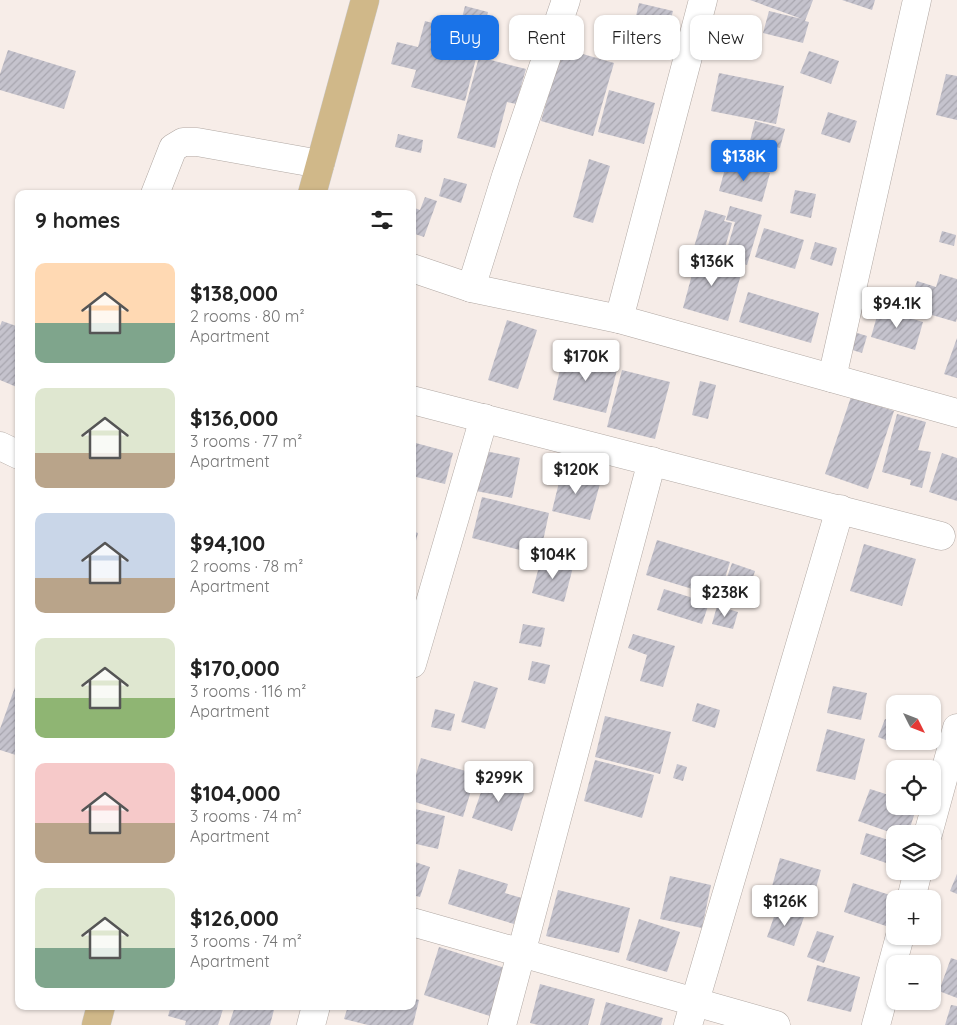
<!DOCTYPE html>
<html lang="en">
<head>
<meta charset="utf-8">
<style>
  :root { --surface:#fff; --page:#f6f6f6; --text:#222; --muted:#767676; --accent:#1a73e8 }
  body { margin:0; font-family:Quicksand,sans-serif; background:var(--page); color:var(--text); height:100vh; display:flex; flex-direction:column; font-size:19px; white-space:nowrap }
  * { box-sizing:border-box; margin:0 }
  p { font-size:16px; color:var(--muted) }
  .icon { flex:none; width:28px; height:28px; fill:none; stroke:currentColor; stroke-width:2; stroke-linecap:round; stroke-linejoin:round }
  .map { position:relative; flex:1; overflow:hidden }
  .details { position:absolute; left:15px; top:190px; width:401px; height:820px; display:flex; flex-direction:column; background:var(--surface); border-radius:10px; box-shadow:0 1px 4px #0004 }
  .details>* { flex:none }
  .guide { position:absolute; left:431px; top:15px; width:450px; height:45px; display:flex; gap:10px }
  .needle { width:32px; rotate:132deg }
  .buttons { position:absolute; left:886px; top:695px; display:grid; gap:10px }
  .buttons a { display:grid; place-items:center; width:55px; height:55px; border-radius:10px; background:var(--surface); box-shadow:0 1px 4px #0004; font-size:25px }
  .price { position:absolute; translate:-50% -42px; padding:0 11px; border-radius:5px; background:#fff; color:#222; font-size:16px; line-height:32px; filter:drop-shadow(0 1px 2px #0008) }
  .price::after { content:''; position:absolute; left:50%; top:30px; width:15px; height:11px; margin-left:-8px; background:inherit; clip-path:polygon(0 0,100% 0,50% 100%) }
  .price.selected { background:var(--accent); color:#fff }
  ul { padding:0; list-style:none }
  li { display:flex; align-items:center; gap:15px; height:125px; padding:0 20px }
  li span { display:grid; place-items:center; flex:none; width:140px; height:100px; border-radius:10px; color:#555 }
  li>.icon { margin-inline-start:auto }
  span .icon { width:60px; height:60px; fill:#fffc; stroke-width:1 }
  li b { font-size:21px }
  h2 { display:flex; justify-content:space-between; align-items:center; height:60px; padding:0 20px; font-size:21px }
  .chip { padding:0 18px; border-radius:10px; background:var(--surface); box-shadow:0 1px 4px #0004; font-size:18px; line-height:45px }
  .chip.selected { background:var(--accent); color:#fff }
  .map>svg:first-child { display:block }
</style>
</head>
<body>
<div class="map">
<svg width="957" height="1025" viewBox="0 0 957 1025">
  <defs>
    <pattern id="building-hatch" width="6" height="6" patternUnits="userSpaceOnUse" patternTransform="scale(1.25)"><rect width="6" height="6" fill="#c5c3cd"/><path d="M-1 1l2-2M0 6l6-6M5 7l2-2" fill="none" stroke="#a8a6af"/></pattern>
  </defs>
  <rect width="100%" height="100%" fill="#f7ede8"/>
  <g fill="url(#building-hatch)">
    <path d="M 750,0 L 813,0 L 805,21 L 809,22 L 803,43 L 763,33 L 769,11 L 802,19 Z"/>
    <path d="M 842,0 L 875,0 L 872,10 Z"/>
    <path d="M 639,3 L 673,11 L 664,47 L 631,38 Z"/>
    <path d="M 465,6 L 488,12 L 465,101 L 411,87 L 416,70 L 391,64 L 397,42 L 418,47 L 425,21 L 459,30 Z"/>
    <path d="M 562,48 L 614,63 L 593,136 L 541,121 Z"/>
    <path d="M 8,50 L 76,71 L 64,109 L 0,90 L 0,74 Z"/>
    <path d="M 809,51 L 839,61 L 831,84 L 800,73 Z"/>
    <path d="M 479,57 L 526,69 L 516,104 L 507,102 L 495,148 L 457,138 Z"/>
    <path d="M 719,73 L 784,86 L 776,124 L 711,111 Z"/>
    <path d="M 946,74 L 957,76 L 957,120 L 936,115 Z"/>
    <path d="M 609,90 L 655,103 L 644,144 L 598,132 Z"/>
    <path d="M 828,112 L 857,121 L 850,143 L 821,134 Z"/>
    <path d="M 755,121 L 785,129 L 780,148 L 750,141 Z"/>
    <path d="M 398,134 L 423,140 L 421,153 L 395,147 Z"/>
    <path d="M 589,159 L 610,166 L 593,223 L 573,217 Z"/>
    <path d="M 727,161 L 770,173 L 762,202 L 719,191 Z"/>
    <path d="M 444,178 L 467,184 L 461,203 L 439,196 Z"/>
    <path d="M 795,190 L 816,194 L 811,218 L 790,213 Z"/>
    <path d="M 425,197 L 437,201 L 424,237 L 412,233 L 412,207 L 420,210 Z"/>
    <path d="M 730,206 L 762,215 L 747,265 L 724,259 L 735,222 L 726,220 Z"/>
    <path d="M 705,210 L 726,216 L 724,221 L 732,223 L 723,255 L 694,247 Z"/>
    <path d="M 764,228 L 804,240 L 795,269 L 755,257 Z"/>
    <path d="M 942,231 L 956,235 L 954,246 L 939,242 Z"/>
    <path d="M 815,242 L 837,248 L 832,266 L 810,259 Z"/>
    <path d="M 689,253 L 743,267 L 728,321 L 683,308 L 694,267 L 686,265 Z"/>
    <path d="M 940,274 L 957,279 L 957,318 L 956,322 L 908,308 L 917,281 L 936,287 Z"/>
    <path d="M 748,292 L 819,313 L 811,343 L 739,322 Z"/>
    <path d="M 879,309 L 923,322 L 915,350 L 871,337 Z"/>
    <path d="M 507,320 L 537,330 L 518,389 L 488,380 Z"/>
    <path d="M 2,321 L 19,327 L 19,388 L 0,380 L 0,326 Z"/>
    <path d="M 854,332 L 867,336 L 862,353 L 849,349 Z"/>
    <path d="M 957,338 L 957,378 L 944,374 Z"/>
    <path d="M 564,352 L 619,362 L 606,413 L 553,400 Z"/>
    <path d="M 622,370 L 670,382 L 655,439 L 607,427 Z"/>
    <path d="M 700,381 L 716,385 L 708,419 L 692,415 Z"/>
    <path d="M 851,397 L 894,411 L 868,489 L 825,474 Z"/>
    <path d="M 897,414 L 926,422 L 918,450 L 931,452 L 922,488 L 910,485 L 911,480 L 882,472 Z"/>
    <path d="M 412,442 L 453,453 L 445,484 L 412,476 Z"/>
    <path d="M 485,451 L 520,458 L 512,498 L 476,491 Z"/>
    <path d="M 942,453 L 957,458 L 957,501 L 929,492 Z"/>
    <path d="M 562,470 L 601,480 L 590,520 L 552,511 Z"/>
    <path d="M 482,497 L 549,513 L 540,555 L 472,538 Z"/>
    <path d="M 412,531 L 418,533 L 413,552 L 412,552 Z"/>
    <path d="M 657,540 L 730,562 L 719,597 L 646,575 Z"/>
    <path d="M 864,544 L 916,559 L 902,606 L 850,591 Z"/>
    <path d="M 541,559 L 573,567 L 564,602 L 532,593 Z"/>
    <path d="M 732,563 L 755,571 L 749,590 L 725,583 Z"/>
    <path d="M 664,589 L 709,603 L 702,624 L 657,610 Z"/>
    <path d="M 717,606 L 738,612 L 733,629 L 712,624 Z"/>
    <path d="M 523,624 L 545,628 L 541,647 L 519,643 Z"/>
    <path d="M 633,634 L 675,646 L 663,687 L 640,681 L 647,655 L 628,648 Z"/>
    <path d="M 532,661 L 550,665 L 545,684 L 528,680 Z"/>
    <path d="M 19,676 L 19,756 L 0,750 L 0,729 Z"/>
    <path d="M 474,681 L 498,688 L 485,729 L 461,722 Z"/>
    <path d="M 833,686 L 867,693 L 861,720 L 827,713 Z"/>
    <path d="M 697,703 L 720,710 L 715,728 L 692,721 Z"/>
    <path d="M 435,709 L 455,714 L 451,731 L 431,727 Z"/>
    <path d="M 605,716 L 671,732 L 660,774 L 595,757 Z"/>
    <path d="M 885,719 L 895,723 L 895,741 L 912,741 L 909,749 L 878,737 Z"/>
    <path d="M 827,729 L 865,739 L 855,780 L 816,771 Z"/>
    <path d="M 421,758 L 476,774 L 463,817 L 412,801 L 412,788 Z"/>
    <path d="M 595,760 L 654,775 L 642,818 L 584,801 Z"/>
    <path d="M 677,764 L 687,767 L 683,781 L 673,778 Z"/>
    <path d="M 487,775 L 526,788 L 512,831 L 472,818 Z"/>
    <path d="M 870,789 L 895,797 L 895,806 L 917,806 L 908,834 L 895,834 L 858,821 Z"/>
    <path d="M 415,809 L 445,816 L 438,849 L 412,843 L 412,821 Z"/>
    <path d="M 866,833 L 895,842 L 895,866 L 860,854 Z"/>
    <path d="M 780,858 L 821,870 L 810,909 L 769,897 Z"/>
    <path d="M 412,861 L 430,867 L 420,897 L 412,895 Z"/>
    <path d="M 459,869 L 508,884 L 505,893 L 522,898 L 514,924 L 448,904 Z"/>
    <path d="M 957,874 L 957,894 L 950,891 Z"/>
    <path d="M 670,876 L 711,885 L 702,928 L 660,919 Z"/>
    <path d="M 853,883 L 899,898 L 895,899 L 895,909 L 889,927 L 844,912 Z"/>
    <path d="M 558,890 L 630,908 L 619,953 L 546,936 Z"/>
    <path d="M 777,908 L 804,917 L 794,946 L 767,937 Z"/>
    <path d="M 639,919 L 680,932 L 667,972 L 626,960 Z"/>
    <path d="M 817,931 L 834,936 L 824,963 L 807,957 Z"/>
    <path d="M 439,947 L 508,969 L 493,1017 L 424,995 Z"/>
    <path d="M 951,958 L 957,960 L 957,998 L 939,991 Z"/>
    <path d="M 817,965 L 860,977 L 851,1012 L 807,1001 Z"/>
    <path d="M 540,984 L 595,999 L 588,1025 L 538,1025 L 530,1023 Z"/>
    <path d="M 412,998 L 419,1000 L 413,1025 L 368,1025 L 344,1019 L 348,1006 L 412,1006 Z"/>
    <path d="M 606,1002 L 663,1018 L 661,1025 L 600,1025 Z"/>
    <path d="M 951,1005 L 957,1006 L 957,1025 L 945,1025 Z"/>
    <path d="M 171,1006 L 224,1006 L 218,1025 L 185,1025 L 186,1021 L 168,1016 Z"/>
    <path d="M 235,1006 L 275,1006 L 270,1025 L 229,1025 Z"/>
  </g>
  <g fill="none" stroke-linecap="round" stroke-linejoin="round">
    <g stroke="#b1a8a3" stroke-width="29">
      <g id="minor">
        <path d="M 155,194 L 173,148 L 183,142 L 197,142 L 320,164"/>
        <path d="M 412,268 L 471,288 L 619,319 L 957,413"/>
        <path d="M 471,288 L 506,176 L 566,0"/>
        <path d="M 619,319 L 703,0"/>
        <path d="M 832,378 L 917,0"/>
        <path d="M 412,400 L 941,536"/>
        <path d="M 0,446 L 19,455"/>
        <path d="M 412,664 L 484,418"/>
        <path d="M 928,834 L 957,728"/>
        <path d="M 911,899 L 918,871"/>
        <path d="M 412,922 L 776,1025"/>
        <path d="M 311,1025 L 316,1006"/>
        <path d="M 502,1025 L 652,461"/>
        <path d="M 688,1025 L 840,509"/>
        <path d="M 876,1025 L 900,936"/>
      </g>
    </g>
    <g stroke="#cbcaca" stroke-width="29">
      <g id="major">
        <path d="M 312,194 L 365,0"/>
        <path d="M 96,1025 L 101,1006"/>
      </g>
    </g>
    <use href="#minor" stroke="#fff" stroke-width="28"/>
    <use href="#major" stroke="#d0b889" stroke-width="28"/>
  </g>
</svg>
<div class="buttons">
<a><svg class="needle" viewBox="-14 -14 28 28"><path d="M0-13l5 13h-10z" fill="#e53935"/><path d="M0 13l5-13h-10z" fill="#767676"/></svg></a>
<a><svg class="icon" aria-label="locate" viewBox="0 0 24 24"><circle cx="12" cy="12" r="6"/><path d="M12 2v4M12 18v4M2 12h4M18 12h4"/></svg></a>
<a><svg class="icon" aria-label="layers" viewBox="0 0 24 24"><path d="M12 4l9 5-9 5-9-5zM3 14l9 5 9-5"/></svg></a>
<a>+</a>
<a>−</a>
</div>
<b class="price selected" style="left:744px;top:182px">$138K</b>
<b class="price" style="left:712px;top:287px">$136K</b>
<b class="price" style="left:897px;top:329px">$94.1K</b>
<b class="price" style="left:586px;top:382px">$170K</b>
<b class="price" style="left:576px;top:495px">$120K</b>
<b class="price" style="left:553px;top:580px">$104K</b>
<b class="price" style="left:725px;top:618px">$238K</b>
<b class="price" style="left:499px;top:803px">$299K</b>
<b class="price" style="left:785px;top:927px">$126K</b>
<div class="guide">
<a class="chip selected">Buy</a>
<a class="chip">Rent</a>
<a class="chip">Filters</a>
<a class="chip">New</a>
</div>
<section class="details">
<h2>9 homes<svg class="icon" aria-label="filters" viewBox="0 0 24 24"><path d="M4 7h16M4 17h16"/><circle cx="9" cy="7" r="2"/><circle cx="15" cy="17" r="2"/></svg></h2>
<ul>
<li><span style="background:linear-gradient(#ffd9b3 60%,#7fa58c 0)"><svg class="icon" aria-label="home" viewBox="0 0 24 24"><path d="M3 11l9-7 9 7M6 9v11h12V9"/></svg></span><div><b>$138,000</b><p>2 rooms · 80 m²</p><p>Apartment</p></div></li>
<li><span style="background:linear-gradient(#dfe7d0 65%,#b9a48a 0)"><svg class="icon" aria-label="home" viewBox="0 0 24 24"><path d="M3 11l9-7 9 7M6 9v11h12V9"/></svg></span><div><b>$136,000</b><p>3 rooms · 77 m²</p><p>Apartment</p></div></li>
<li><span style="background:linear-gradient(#c9d6e8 65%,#b9a48a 0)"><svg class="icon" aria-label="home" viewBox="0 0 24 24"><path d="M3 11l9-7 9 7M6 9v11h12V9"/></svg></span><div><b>$94,100</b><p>2 rooms · 78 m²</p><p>Apartment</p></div></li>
<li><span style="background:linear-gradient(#dfe7d0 60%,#8fb573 0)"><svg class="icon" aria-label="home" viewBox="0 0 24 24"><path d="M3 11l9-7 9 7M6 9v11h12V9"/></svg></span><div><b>$170,000</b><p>3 rooms · 116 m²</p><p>Apartment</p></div></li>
<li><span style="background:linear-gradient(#f6c9c9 60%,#b9a48a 0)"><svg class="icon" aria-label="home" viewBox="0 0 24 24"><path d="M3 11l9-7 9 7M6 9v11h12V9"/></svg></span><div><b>$104,000</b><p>3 rooms · 74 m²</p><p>Apartment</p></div></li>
<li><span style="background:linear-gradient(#dfe7d0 60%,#7fa58c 0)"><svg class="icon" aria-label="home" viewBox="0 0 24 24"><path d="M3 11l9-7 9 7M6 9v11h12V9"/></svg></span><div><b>$126,000</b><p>3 rooms · 74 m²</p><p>Apartment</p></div></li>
</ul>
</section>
</div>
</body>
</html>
